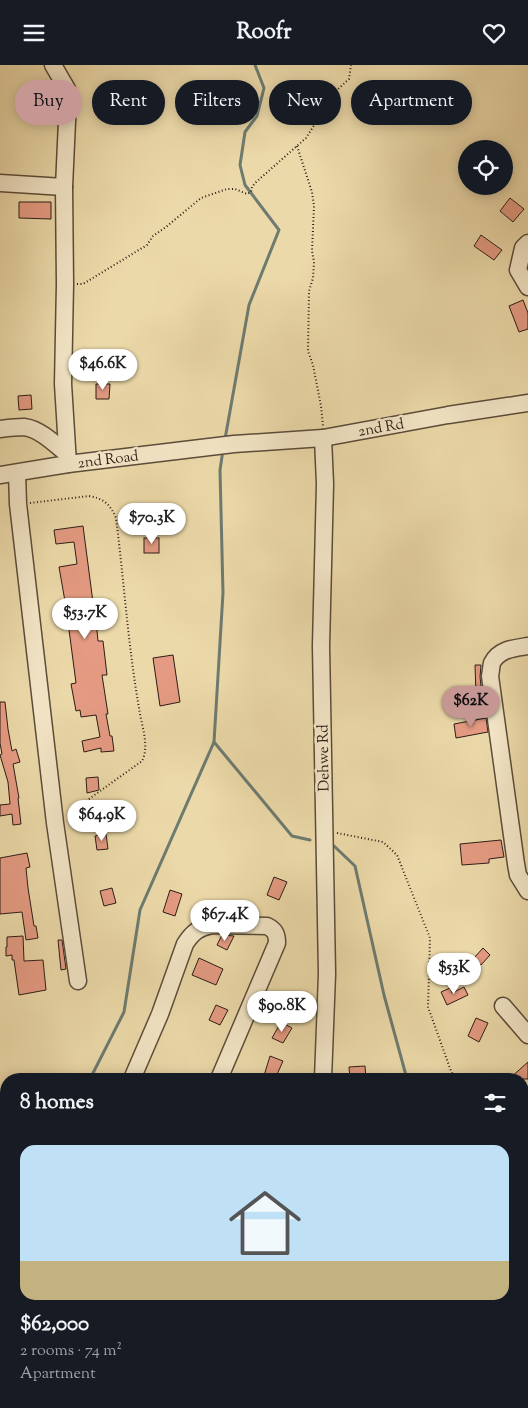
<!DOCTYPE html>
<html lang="en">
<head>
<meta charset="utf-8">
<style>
  :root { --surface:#171b24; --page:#20242c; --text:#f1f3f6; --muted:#9ea1a6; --accent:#c59692 }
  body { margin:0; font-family:"Sorts Mill Goudy",serif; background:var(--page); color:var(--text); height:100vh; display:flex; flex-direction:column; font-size:19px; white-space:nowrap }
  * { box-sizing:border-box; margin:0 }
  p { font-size:16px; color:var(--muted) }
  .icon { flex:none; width:28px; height:28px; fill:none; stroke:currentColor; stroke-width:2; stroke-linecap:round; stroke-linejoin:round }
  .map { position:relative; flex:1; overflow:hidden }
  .drawer { position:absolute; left:0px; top:1008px; width:529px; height:336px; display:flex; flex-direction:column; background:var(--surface); border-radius:20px 20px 0 0; box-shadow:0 2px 12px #0003 }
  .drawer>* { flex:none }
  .top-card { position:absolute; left:15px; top:15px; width:499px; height:45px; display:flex; gap:10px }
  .controls { position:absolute; left:458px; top:75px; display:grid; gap:10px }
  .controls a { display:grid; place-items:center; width:55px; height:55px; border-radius:50%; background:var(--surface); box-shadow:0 2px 12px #0003; font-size:25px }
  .price { position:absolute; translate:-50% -42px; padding:0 11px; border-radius:18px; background:#fff; color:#222; font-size:16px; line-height:32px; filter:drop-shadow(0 1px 2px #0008) }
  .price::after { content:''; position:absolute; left:50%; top:30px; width:15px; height:11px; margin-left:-8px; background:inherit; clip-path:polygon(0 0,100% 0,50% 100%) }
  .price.current { background:var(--accent); color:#111 }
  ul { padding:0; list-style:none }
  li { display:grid; align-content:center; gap:10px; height:265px; padding:0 20px }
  li span { display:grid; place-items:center; height:155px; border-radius:15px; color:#555 }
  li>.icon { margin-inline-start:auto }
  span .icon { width:90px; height:90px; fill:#fffc; stroke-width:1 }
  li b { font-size:21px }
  h2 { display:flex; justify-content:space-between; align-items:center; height:60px; padding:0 20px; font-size:21px }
  .chip { padding:0 18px; border-radius:22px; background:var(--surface); box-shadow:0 2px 12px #0003; font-size:18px; line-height:45px }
  .chip.current { background:var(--accent); color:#111 }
  header { display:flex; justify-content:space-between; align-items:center; height:65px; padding:0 20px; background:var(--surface); font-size:22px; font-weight:800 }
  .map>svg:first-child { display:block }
</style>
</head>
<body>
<header><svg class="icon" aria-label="menu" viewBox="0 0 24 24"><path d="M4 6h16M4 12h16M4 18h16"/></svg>Roofr<svg class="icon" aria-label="heart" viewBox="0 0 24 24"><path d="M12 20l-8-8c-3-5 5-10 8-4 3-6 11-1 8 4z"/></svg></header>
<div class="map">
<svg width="528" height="1343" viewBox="0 0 528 1343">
  <rect width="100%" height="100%" fill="#ecd9a9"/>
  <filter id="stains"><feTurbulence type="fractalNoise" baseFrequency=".004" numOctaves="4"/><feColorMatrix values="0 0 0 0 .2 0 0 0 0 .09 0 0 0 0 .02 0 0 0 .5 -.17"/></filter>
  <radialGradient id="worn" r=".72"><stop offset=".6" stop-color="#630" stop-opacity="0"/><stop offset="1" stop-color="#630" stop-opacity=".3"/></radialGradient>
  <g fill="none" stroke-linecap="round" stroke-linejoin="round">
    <g stroke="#6d7b71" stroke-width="3">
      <path d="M 225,374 L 249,240 L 279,165 L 245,120 L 240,100 L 245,67 L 257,51 L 264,23 L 255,0"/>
      <path d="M 214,677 L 292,771 L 310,775"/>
      <path d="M 334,781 L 355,801 L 384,930 L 407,1014"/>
      <path d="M 90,1014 L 124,947 L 140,845 L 214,677 L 223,528 L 220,405 L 223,385"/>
      <path d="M 0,1115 L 2,1105 L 6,1100"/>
      <path d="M 521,1338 L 523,1343"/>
    </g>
  </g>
  <g fill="#e59b83" stroke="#2b1d16">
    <path d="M 510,133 L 524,144 L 513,157 L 500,146 Z"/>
    <path d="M 19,137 L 51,137 L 51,154 L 19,153 Z"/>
    <path d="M 481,170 L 502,185 L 494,195 L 474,181 Z"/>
    <path d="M 523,235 L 528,248 L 528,264 L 519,267 L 509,241 Z"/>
    <path d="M 96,319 L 110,319 L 109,334 L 96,334 Z"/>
    <path d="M 31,330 L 32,344 L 19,345 L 18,331 Z"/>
    <path d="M 83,461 L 94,545 L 95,545 L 98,576 L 103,576 L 107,610 L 102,610 L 108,649 L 106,649 L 110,671 L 112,671 L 114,686 L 101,687 L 101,683 L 84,687 L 82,676 L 100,672 L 96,650 L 81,652 L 80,645 L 76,646 L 71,619 L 76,618 L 66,542 L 59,502 L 77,499 L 74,477 L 56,479 L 54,465 Z"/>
    <rect x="144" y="473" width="15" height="15"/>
    <path d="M 173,590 L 180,637 L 160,641 L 153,593 Z"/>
    <path d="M 475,600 L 481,600 L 480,612 L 482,630 L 476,630 Z"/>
    <path d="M 0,637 L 5,637 L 8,664 L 12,686 L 16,684 L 20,697 L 13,699 L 19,733 L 18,733 L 21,759 L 13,760 L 12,749 L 0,751 L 0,740 L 10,739 L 8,717 L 0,690 L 2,689 L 0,678 Z"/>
    <path d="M 486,653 L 488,667 L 456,673 L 454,659 Z"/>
    <path d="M 98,712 L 99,725 L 87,728 L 86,713 Z"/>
    <path d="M 106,769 L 108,784 L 97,785 L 95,771 Z"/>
    <path d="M 501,775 L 504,792 L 489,794 L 489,798 L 462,800 L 460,779 Z"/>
    <path d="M 27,788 L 30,802 L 26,803 L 28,823 L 34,861 L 36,861 L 38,873 L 26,875 L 22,847 L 0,849 L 0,793 Z"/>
    <path d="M 274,812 L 287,817 L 279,835 L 267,830 Z"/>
    <path d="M 112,823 L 116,838 L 104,841 L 100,826 Z"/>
    <path d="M 170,825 L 182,829 L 175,851 L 163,847 Z"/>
    <path d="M 222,870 L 234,871 L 227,885 L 217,880 Z"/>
    <path d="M 23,871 L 24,896 L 43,895 L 46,925 L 19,930 L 14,895 L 12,895 L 12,890 L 6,891 L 6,882 L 7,882 L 7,872 Z"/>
    <path d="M 58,875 L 62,875 L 66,904 L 61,905 Z"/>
    <path d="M 483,883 L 490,890 L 481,900 L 473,894 Z"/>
    <path d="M 199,893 L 223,904 L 216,920 L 192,910 Z"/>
    <path d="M 464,922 L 468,930 L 447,940 L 441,927 L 450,923 L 452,928 Z"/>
    <path d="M 216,940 L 228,945 L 220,960 L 209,955 Z"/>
    <path d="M 476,953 L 488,958 L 479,977 L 468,971 Z"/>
    <path d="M 281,957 L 292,963 L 283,978 L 272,973 Z"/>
    <path d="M 270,991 L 283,996 L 275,1014 L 263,1014 Z"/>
    <path d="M 528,997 L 528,1014 L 509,1014 Z"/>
    <path d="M 365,1001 L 366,1014 L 350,1014 L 349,1002 Z"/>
  </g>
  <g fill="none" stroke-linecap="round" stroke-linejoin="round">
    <g stroke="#5b4c3b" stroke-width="19">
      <g id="minor">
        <path d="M 53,0 L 67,24 L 68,34 L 64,122 L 65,219 L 63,319 L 68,399"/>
        <path d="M 0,118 L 64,122"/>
        <path d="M 528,178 L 523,183 L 518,205 L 528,222"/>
        <path d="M 0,364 C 8,363 16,362 24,362 C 40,364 55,379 67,389"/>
        <path d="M 323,373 L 325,419 L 321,581 L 327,909 L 323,1014"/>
        <path d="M 17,408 L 18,439 L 55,758 L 78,916"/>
        <path d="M 0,410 L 68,399 L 234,379 L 323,373 L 448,350 L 528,338"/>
        <path d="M 528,581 C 515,583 499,584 492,598 C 491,602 491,607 490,611 L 516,799 L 518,810 L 528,826"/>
        <path d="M 503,941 L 528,970"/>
        <path d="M 132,1014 L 160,949 L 185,879 C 192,868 199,862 212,860 L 267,861 C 275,865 277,869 277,878 L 219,1014"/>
        <path d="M 6,1146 L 6,1149"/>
        <path d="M 0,1317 L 6,1317"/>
        <path d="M 201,1338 L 202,1343"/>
        <path d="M 323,1343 L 323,1338"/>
      </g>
    </g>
    <g stroke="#2b1d16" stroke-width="2" stroke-dasharray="1 2.5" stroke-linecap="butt">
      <path d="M 297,81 L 312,127 L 314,141 L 312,186 L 314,197 L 313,213 L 309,226 L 308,286 L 313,300 L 321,341 L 323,361"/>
      <path d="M 77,219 L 83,219 L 147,180 L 153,171 L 166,162 L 201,133 L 227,124 L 235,124 L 247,129 L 251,127 L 252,122 L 255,118 L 306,73 L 336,26 L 349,14 L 351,0"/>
      <path d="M 30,438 L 89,431 C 103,433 111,440 116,453 C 124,516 128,580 139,643 C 141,659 150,681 142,696 L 68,749"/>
      <path d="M 337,768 L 383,777 L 397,790 L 430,873 L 428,942 L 451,1006 L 455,1014"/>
      <path d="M 0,1232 L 6,1235"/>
    </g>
    <use href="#minor" stroke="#f3e6c7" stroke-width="16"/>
  </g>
  <g text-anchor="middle" stroke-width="5" stroke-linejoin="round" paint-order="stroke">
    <g font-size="15" fill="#2b1d16" stroke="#f3e6c7">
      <text transform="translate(381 362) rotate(-10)" y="5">2nd Rd</text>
      <text transform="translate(108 394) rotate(-7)" y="5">2nd Road</text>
      <text transform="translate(323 693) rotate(-91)" y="5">Dehwe Rd</text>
    </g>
  </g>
  <rect width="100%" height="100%" filter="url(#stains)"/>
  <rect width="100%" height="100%" fill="url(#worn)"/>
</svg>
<div class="controls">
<a><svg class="icon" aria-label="locate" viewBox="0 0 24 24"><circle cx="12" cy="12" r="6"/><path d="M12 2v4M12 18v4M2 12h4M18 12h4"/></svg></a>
</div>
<b class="price" style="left:103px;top:326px">$46.6K</b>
<b class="price" style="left:152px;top:480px">$70.3K</b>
<b class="price" style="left:85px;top:575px">$53.7K</b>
<b class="price current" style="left:471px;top:663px">$62K</b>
<b class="price" style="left:102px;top:777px">$64.9K</b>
<b class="price" style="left:225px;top:877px">$67.4K</b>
<b class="price" style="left:454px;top:930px">$53K</b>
<b class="price" style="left:282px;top:968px">$90.8K</b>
<div class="top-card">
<a class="chip current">Buy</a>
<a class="chip">Rent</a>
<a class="chip">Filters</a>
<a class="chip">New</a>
<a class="chip">Apartment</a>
</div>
<section class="drawer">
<h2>8 homes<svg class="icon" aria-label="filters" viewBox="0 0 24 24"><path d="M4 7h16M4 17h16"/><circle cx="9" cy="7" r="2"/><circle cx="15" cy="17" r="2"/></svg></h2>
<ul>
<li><span style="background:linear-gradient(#bfe0f5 75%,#c2b280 0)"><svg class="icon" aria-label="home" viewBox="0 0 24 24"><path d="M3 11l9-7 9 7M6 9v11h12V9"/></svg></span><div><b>$62,000</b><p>2 rooms · 74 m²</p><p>Apartment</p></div></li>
</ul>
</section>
</div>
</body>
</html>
